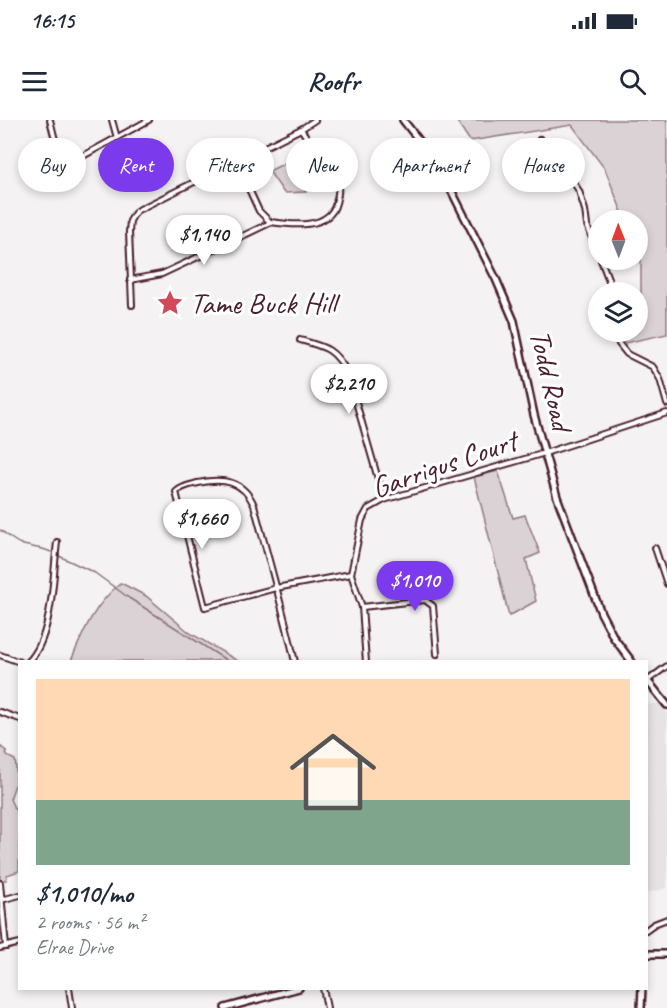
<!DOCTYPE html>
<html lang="en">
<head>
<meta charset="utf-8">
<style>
  :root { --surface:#fff; --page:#f2f2f3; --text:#1f2937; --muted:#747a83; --line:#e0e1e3; --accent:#7c3aed }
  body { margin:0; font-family:Caveat,sans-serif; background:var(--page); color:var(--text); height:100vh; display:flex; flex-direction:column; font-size:22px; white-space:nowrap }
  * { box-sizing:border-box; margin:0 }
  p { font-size:20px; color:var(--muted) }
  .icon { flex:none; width:33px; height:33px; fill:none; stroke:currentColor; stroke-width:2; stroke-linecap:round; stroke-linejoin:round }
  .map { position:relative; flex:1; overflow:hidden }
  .side { position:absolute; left:18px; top:540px; width:630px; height:330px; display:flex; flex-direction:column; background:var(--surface); border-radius:0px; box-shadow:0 3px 9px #0003 }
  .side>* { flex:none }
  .banner { position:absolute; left:18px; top:18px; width:632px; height:54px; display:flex; gap:12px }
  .needle { width:39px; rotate:359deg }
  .buttons { position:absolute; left:588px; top:90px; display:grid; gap:12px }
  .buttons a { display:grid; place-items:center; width:60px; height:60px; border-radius:50%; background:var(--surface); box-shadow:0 3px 9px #0003; font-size:30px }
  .price { position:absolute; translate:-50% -51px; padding:0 14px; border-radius:21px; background:#fff; color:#222; font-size:20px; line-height:39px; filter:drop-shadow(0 2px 3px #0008) }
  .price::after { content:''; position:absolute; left:50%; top:36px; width:18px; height:14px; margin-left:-9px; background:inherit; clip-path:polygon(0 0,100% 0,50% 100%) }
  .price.selected { background:var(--accent); color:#fff }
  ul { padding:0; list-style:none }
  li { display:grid; align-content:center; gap:12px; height:318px; padding:0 18px }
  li+li { border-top:2px solid var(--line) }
  li span { display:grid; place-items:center; height:186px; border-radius:0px; color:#555 }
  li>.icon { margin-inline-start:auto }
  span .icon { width:108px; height:108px; fill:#fffc; stroke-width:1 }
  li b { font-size:26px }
  .chip { padding:0 21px; border-radius:27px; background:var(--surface); box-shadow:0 3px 9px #0003; font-size:21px; line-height:54px }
  .chip.selected { background:var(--accent); color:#fff }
  .status { display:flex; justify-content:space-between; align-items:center; height:42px; padding:0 30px; background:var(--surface); direction:ltr }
  .status svg { height:16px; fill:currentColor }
  header { display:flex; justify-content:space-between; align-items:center; height:78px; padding:0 18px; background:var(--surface); font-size:27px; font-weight:800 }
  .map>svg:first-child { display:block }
</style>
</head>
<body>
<div class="status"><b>16:15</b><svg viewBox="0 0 49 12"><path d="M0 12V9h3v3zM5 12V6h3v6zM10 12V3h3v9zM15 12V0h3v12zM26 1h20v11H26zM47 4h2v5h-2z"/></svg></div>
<header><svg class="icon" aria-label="menu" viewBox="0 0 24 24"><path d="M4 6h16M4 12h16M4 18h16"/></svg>Roofr<svg class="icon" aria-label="search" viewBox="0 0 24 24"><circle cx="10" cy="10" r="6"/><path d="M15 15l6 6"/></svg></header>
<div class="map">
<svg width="667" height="888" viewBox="0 0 667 888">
  <rect width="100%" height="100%" fill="#f4f2f2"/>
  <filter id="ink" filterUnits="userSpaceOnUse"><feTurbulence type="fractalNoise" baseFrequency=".0167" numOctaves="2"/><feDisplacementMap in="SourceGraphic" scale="12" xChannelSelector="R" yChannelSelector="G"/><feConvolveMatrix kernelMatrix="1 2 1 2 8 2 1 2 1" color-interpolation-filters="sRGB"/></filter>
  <g filter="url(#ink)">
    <path fill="#e7e2e3" d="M 661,583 L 667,592 L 667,768 L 647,773 L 647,585 Z"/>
    <g fill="#dbd2d5" stroke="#927880" stroke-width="1.5">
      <path d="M 456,0 L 667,0 L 667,214 L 625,223 L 619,212 L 638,212 L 638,206 L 641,205 L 641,141 L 638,132 L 638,100 L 625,100 L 605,49 L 572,5 L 470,21 Z"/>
      <path d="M 287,42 L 306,72 L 284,73 L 269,51 Z"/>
      <path d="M 498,351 L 513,398 L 525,395 L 540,433 L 526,439 L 536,481 L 509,496 L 474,357 Z"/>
      <path d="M 121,463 L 146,476 L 190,513 L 238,541 L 71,541 C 83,512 95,483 121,463 Z"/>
      <path d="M 0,626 L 6,631 L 7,636 L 15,640 C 18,658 16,663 10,679 L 15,690 L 20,692 L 19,751 L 7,755 L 6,760 L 0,760 Z"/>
    </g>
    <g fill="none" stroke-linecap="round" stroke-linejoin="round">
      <g stroke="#8d727a" stroke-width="1.5">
        <path d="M 0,410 C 8,415 13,421 21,424 C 31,428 41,427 51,432"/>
        <path d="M 59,436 L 95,453 L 129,478 L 229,542"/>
      </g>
      <g stroke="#4a1f2b" stroke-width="8">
        <g id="street">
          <path d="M 50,0 L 55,20 L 61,31 L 69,36 L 83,36 L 149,0"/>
          <path d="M 112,0 L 117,18"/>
          <path d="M 540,19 L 558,37 L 579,71 L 585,90 L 587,105 L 598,134"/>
          <path d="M 236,41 L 259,91 L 270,102 C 292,105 329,110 336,83 C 338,75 340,68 336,60 C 327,42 312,26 301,9"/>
          <path d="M 601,140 L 609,161 L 609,172"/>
          <path d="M 130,160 L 162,154 L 270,103"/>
          <path d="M 132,185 L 129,112 L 130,101 L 136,91 L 301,9 L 315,0"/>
          <path d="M 614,212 L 619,224 L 627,234 L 653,247 L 660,259 L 667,284"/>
          <path d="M 300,220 C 326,227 335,229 348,254 L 384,380"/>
          <path d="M 655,428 L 667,464"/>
          <path d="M 362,487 L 425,480 L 433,486 L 437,534"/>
          <path d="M 0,535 L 20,542"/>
          <path d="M 28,542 C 53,518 53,455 57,422"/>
          <path d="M 295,542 C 283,489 268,437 254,385 C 243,360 223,358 198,363 C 190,365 182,366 176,372 L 205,487 L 276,468 L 351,454"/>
          <path d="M 366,542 L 362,487 L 351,454 L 362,400 L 368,389 L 384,380 L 545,333 L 667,293"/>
          <path d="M 647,561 L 667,546"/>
          <path d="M 0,592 L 20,599"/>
          <path d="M 0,763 L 6,827"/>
          <path d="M 1,780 L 20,775"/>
          <path d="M 646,810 L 654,804 L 667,799"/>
          <path d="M 0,828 L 20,823"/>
          <path d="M 69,868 L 72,888"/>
          <path d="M 323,868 L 327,888"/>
        </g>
      </g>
      <g stroke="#4a1f2b" stroke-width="10">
        <g id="secondary">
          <path d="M 403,0 L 439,46 L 496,159 L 514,201 L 534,295 L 557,377 L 601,493 L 614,518 L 632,542"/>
          <path d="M 646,559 L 667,585"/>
          <path d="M 646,834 L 667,834"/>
          <path d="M 225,888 L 299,868"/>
          <path d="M 641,888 L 642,868"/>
        </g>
      </g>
      <use href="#street" stroke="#fff" stroke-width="4"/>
      <use href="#secondary" stroke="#fff" stroke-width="5"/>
    </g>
  </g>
  <defs>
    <g id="sight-bare" transform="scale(2.07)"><path d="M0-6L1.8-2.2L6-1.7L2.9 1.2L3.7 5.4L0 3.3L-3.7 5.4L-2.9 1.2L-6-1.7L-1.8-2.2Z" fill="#d1495b" stroke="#fff" stroke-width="2.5" paint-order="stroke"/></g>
  </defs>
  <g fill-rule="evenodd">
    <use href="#sight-bare" x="170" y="183"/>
  </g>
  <g text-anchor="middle" stroke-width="6" stroke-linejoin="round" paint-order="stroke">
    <g font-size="30" fill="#4a1f2b" stroke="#fff" text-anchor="start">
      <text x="190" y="193">Tame Buck Hill</text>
    </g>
    <g font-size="30" fill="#4a1f2b" stroke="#fff">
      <text transform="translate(551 260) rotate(77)" y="10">Todd Road</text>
      <text transform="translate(444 344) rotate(-19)" y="10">Garrigus Court</text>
    </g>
  </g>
</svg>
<div class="buttons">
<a><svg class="needle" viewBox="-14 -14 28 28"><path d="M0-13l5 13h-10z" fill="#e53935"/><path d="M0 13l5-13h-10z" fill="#747a83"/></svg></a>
<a><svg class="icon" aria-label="layers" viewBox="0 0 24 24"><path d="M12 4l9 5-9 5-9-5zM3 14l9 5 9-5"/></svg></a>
</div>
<b class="price" style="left:204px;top:146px">$1,140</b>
<b class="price" style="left:349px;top:295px">$2,210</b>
<b class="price" style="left:202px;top:430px">$1,660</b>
<b class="price selected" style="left:415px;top:492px">$1,010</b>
<div class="banner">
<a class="chip">Buy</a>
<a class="chip selected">Rent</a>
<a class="chip">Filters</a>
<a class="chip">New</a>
<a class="chip">Apartment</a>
<a class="chip">House</a>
</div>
<section class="side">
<ul>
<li><span style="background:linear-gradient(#ffd9b3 65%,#7fa58c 0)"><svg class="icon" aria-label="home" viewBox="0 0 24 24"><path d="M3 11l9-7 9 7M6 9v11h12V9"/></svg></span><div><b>$1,010/mo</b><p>2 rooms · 56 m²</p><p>Elrae Drive</p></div></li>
</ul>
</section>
</div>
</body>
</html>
